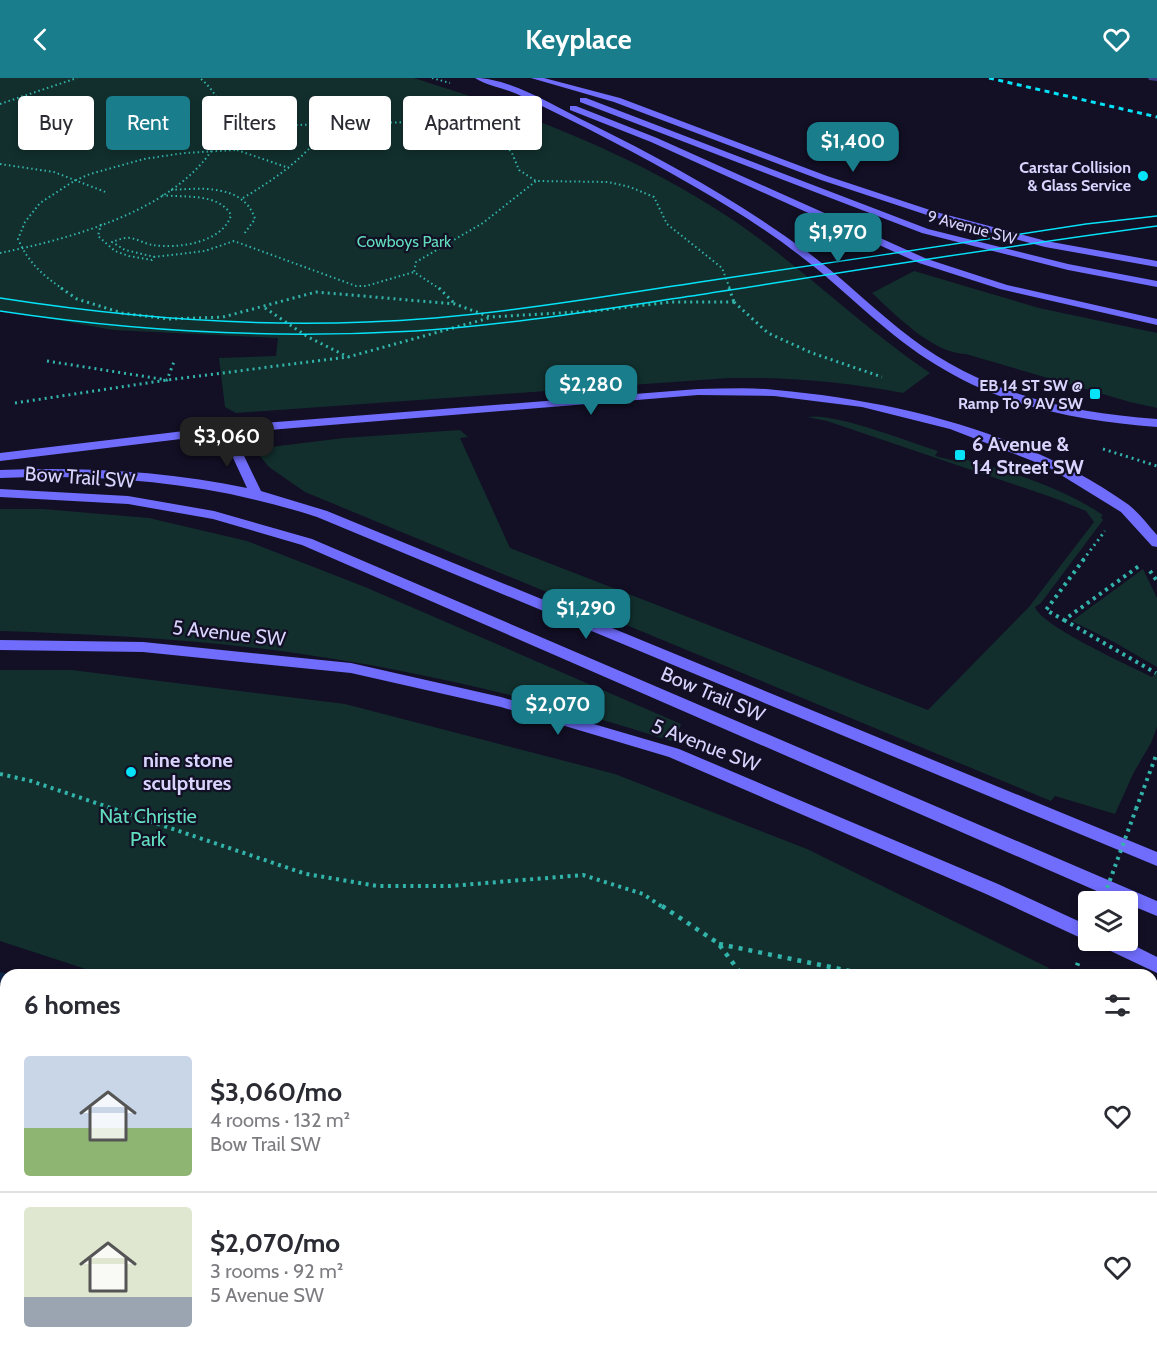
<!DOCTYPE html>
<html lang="en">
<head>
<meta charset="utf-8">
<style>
  :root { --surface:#fff; --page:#f7f7f7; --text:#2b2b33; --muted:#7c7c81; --line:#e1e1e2; --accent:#1a7d8c }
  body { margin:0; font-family:Cabin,sans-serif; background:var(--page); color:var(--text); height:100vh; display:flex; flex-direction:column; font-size:22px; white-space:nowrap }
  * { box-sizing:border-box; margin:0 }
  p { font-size:20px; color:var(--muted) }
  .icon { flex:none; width:33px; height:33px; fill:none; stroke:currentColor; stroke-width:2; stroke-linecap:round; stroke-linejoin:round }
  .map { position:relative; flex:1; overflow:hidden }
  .details { position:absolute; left:0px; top:891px; width:1158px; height:386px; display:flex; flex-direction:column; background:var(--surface); border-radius:18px 18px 0 0; box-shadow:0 3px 9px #0003 }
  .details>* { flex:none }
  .banner { position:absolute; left:18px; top:18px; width:600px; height:54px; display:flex; gap:12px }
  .tools { position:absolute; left:1078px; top:813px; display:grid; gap:12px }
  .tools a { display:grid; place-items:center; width:60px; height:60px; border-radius:6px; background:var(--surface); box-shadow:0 3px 9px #0003; font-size:30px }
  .price { position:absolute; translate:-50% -51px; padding:0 14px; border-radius:12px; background:var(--accent); color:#fff; font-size:20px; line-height:39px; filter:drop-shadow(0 2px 3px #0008) }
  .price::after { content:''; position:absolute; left:50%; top:36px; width:18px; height:14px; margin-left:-9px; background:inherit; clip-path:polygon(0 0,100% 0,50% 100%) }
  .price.current { background:#222; color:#fff }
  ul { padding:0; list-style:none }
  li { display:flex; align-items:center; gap:18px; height:150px; padding:0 24px }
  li+li { border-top:2px solid var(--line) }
  li span { display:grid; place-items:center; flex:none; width:168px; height:120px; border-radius:6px; color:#555 }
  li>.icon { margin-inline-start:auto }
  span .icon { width:72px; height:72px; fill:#fffc; stroke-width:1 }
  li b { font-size:26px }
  h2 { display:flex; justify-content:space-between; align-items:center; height:72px; padding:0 24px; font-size:26px }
  .pill { padding:0 21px; border-radius:6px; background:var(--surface); box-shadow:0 3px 9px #0003; font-size:21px; line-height:54px }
  .pill.current { background:var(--accent); color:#fff }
  header { display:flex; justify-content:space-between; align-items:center; height:78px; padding:0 24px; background:var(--accent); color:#fff; font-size:27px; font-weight:800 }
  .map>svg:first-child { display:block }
</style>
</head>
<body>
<header><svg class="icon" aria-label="back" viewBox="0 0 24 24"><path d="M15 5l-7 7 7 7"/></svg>Keyplace<svg class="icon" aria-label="heart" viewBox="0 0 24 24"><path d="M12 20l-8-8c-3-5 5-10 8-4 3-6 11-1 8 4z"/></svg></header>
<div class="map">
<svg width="1157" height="1276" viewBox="0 0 1157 1276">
  <rect width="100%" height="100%" fill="#130f25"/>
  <g fill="#122f2d">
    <path d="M 0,0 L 414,0 C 526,35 638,78 736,144 C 804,191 862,249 930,295 L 903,315 C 845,304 788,299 729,300 L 236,335 L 225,329 L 219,280 L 276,278 L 278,260 L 113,252 L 0,232 Z"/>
    <path d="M 914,193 L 1039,230 L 1157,255 L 1157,330 L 1130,324 L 966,276 C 932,275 896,237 872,215 Z"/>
    <path d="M 807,339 C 834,334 909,364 938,373 L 935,378 L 955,383 L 957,379 C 1008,393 1059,408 1103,437 L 1101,439 L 1103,442 L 1041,525 L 1035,529 C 1041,548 1130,588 1152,599 L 1157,594 L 1157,649 L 1151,665 L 1134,694 L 1115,736 L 1055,718 L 1051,723 L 305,414 L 269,389 L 254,371 L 344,360 L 460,352 L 468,359 L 460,360 L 510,470 L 928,632 L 1029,529 L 1094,444 L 1086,433 L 1054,420 L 827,343 Z"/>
    <path d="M 0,431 L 43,431 L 149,440 L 247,463 L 365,509 L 681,646 L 678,655 L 671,663 C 544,622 413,591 281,573 C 188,561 94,556 0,553 Z"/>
    <path d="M 1143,491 L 1157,520 L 1157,589 L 1114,564 L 1072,543 Z"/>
    <path d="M 0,592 L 72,592 L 345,626 L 615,696 L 807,771 L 1049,890 L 1046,897 L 104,897 L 0,863 Z"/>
  </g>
  <path fill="#0f2649" d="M 0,894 L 10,897 L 6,897 L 6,1270 L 947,1270 L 956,1276 L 0,1276 Z"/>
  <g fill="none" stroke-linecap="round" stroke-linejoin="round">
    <g stroke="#32b4ab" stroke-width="2" stroke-dasharray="1.5 3" stroke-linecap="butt">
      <path d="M 432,0 L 450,5"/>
      <path d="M 0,26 L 77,0"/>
      <path d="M 237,72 L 289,90"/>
      <path d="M 0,86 L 54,94 L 108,115"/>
      <path d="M 171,112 C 201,110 244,106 255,141 L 244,156"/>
      <path d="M 243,120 C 277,100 306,79 329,47"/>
      <path d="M 101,146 L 98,158 L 115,173 L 129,178 L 152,182 L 154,179 L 205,173 L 234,163 L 356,208 L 366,208 L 414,194"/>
      <path d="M 0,175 C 69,161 170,134 212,72 C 230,45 224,21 200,0"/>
      <path d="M 155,179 L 125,172 L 112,164 C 118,162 124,159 130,160 C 138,161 145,166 153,167 C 177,171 223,165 231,137 C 218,114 183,120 160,117"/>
      <path d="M 63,211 C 42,197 28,184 18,161 L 25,144 L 40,125 L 74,103 L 90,96 L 144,81 L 184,75 L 236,72 L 296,47 L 415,44 L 471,50 L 490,56 L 504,65 L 512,75 L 519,92 L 536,103 L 608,104 L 630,109 L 654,119 L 667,146 L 722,190 L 730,211"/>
      <path d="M 440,211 L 414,194 L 416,184 L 483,145 L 536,103"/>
    </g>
    <g stroke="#32b4ab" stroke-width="3" stroke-dasharray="2 4" stroke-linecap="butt">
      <path d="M 61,210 L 77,221 L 122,235 L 170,241 L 223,239 L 316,214 L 455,226 L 490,239 L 594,233 L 671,224 L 734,224"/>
      <path d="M 439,210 L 455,226"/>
      <path d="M 729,210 L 734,224"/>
      <path d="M 734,224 L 768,255 L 812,275 L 882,299"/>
      <path d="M 265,230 L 308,259 L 348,279"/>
      <path d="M 47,283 L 167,302 L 175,281"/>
      <path d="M 15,325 L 167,302 L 348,279 L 489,240"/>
      <path d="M 1103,371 L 1157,388"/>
      <path d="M 1083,482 L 1105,453"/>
    </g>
    <g stroke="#32b4ab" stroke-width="4" stroke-dasharray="3 4.5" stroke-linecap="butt">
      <path d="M 1084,481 L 1046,532 L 1064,542 L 1139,488"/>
      <path d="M 1150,493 L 1157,503"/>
      <path d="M 1064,542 L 1156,595"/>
      <path d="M 0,696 L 31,703 L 306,796 L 377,808 L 450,808 L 583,797 L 643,816 L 664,830"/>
      <path d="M 1136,731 L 1157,675"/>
    </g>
    <g stroke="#32b4ab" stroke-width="4.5" stroke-dasharray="4 6" stroke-linecap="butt">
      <path d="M 662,828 L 718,865 L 742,897"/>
      <path d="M 719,866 L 869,897"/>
      <path d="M 1074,897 L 1078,885"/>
      <path d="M 1152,1204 L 1157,1207"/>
      <path d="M 931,1276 L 933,1270"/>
    </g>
    <path fill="#3e3b83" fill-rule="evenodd" d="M 1148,0 L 1157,0 L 1157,3 L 1149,2 Z"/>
    <g fill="#706dfc" fill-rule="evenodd">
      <path d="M 475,0 C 512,0 557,30 591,46 C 666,83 739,124 806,173 C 843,200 875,233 911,260 C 984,315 1067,335 1157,341 L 1157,349 C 1083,343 1009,330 945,292 C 897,265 859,226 817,191 C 780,161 739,134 697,110 C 639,76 578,45 517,16 C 504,10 487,8 475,0 Z"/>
      <path d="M 531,0 L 544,0 L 620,20 L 827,98 L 936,134 L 1046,163 L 1157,183 L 1157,189 L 1045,169 L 930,138 L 821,102 L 614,24 Z"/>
      <path d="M 580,20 L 586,20 L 928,151 L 1068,186 L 1157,203 L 1157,209 L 1068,192 L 922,155 L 580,24 Z"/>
      <path d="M 570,28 L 576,28 L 657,60 L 927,181 L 1007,207 L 1157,241 L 1157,247 L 1000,211 L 919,185 L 651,64 L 570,32 Z"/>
      <path d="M 698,311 C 724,311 750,309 776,312 C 898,323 1027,355 1129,427 C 1139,435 1148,447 1157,457 L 1157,469 L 1152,468 L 1121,434 L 1048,389 L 950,351 L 862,329 L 774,318 L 698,317 L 233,355 L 261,413 L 327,433 L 1157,774 L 1157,788 L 317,439 C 212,405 110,396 0,400 L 0,392 C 83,389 165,393 247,410 L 222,356 L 0,383 L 0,375 L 226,348 Z"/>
      <path d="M 0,411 L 128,418 L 214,433 L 312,461 L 1157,823 L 1157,838 L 1128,826 L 1128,824 L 1122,824 L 302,467 L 213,441 L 128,426 L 0,419 Z"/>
      <path d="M 0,562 L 143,564 L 351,585 L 501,619 L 679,671 L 998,806 L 1089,848 L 1089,862 L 1092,862 L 1083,861 L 986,816 L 669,679 L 501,629 L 351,595 L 143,574 L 0,572 Z"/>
      <path d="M 1096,862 L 1123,862 L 1157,879 L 1157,895 L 1098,867 Z"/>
      <path d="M 1157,943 L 1157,973 L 1152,975 L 1152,944 Z"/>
      <path d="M 1042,1270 L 1064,1270 L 1063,1276 L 1041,1276 Z"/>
    </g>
    <g stroke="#06e2f8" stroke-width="1.5">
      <path d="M 0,220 C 122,239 244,249 367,244 C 479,240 589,221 700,204 C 829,185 957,166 1086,146 L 1157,138"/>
      <path d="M 0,233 C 138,254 275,261 415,253 C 512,247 609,230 705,216 C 856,192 1006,168 1157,148"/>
    </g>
    <path stroke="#06e2f8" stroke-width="3" stroke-dasharray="5 4.5" stroke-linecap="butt" d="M 989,0 L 1157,39"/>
    <path stroke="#32b4ab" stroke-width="4" stroke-dasharray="3 4.5" stroke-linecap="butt" d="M 1102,824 L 1136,731"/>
  </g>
  <g fill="#06e2f8" stroke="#130f25" stroke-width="2">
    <circle cx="1143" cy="98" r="6"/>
    <rect x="1089" y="310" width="12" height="12" rx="3"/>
    <rect x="954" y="371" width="12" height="12" rx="3"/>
    <circle cx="131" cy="694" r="6"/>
  </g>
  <g text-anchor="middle" stroke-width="4.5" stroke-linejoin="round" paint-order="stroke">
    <g font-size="16" font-weight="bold" fill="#d8d4fe" stroke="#130f25" text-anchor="end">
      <text x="1131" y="95">Carstar Collision<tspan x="1131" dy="18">&amp; Glass Service</tspan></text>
      <text x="1083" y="313">EB 14 ST SW @<tspan x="1083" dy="18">Ramp To 9 AV SW</tspan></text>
    </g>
    <g font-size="16" fill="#d8d4fe" stroke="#130f25">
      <text transform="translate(972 149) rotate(15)" y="6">9 Avenue SW</text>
    </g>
    <g font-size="16" fill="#61ddbd" stroke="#130f25">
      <text x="404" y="169">Cowboys Park</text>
    </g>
    <g font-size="20" font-weight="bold" fill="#d8d4fe" stroke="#130f25" text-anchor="start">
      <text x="972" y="373">6 Avenue &amp;<tspan x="972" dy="23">14 Street SW</tspan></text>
      <text x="143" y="689">nine stone<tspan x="143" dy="23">sculptures</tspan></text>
    </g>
    <g font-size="20" fill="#d8d4fe" stroke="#130f25">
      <text transform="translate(80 399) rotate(4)" y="7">Bow Trail SW</text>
      <text transform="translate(229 555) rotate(6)" y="7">5 Avenue SW</text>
      <text transform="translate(713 616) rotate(23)" y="7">Bow Trail SW</text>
      <text transform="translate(706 667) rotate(21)" y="7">5 Avenue SW</text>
    </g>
    <g font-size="20" fill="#61ddbd" stroke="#130f25">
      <text x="148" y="745">Nat Christie<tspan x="148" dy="23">Park</tspan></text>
    </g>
  </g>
</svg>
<div class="tools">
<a><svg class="icon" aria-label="layers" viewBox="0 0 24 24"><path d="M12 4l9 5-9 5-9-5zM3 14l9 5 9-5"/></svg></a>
</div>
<b class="price" style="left:853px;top:95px">$1,400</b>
<b class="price" style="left:838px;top:186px">$1,970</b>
<b class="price" style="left:591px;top:338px">$2,280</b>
<b class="price current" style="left:227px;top:390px">$3,060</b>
<b class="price" style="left:586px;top:562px">$1,290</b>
<b class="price" style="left:558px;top:658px">$2,070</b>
<div class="banner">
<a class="pill">Buy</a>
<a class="pill current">Rent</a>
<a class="pill">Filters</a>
<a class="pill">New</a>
<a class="pill">Apartment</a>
</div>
<section class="details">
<h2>6 homes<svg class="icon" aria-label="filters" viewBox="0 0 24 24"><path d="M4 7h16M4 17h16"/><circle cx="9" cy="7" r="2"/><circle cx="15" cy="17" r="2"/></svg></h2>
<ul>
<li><span style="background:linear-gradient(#c9d6e8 60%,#8fb573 0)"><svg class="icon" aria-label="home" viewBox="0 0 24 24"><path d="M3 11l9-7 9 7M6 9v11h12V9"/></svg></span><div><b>$3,060/mo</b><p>4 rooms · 132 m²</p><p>Bow Trail SW</p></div><svg class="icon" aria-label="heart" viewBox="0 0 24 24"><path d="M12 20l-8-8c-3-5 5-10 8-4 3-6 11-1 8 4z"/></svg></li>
<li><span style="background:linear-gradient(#dfe7d0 75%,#9aa5b1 0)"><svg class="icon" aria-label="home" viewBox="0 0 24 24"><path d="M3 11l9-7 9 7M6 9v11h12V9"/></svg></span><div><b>$2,070/mo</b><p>3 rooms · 92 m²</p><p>5 Avenue SW</p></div><svg class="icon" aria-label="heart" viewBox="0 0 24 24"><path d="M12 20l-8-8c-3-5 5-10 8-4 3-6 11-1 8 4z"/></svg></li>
</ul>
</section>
</div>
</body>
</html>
